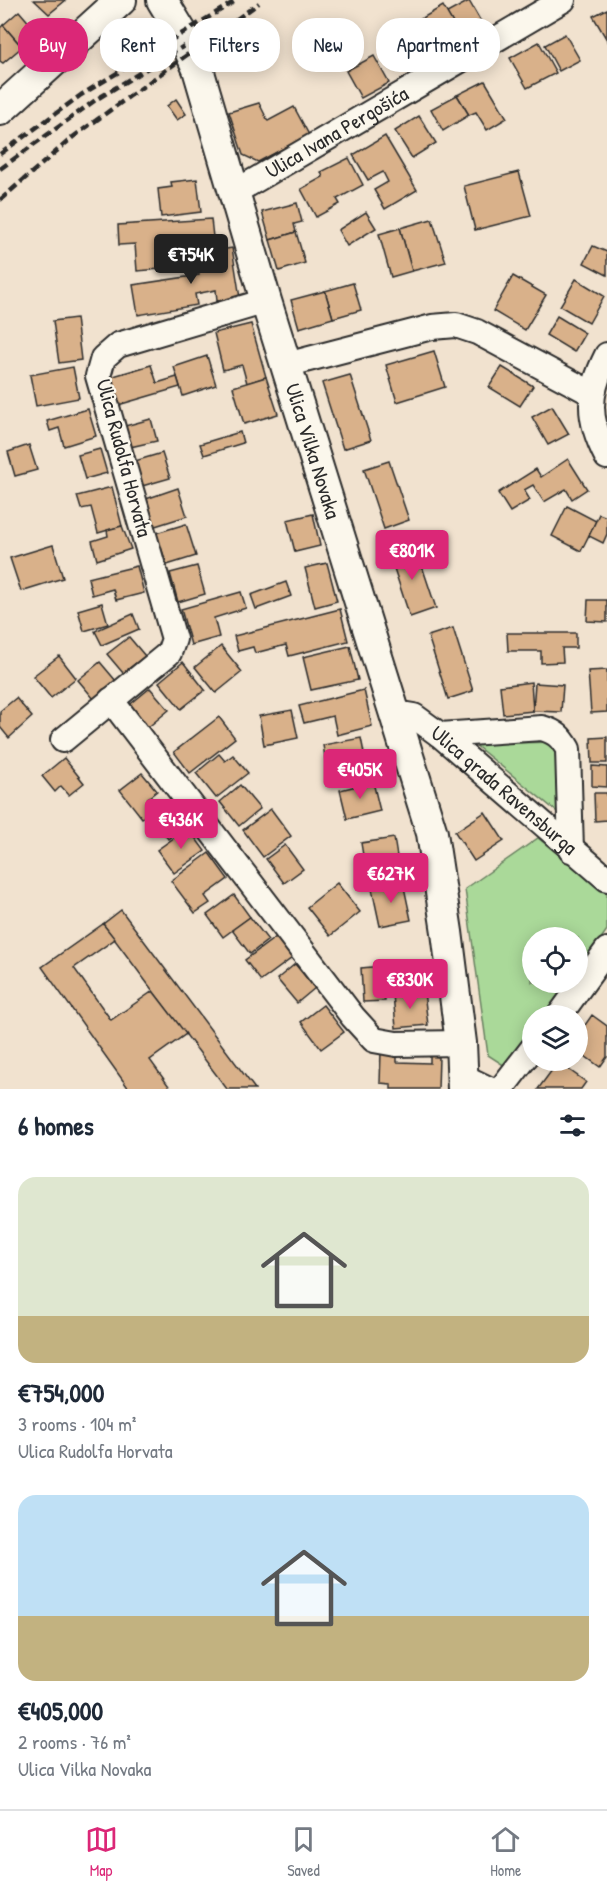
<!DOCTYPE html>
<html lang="en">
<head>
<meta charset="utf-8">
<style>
  :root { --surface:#fff; --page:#f6f6f7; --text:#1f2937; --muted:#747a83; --line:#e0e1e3; --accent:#db2777 }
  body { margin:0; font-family:"Patrick Hand",sans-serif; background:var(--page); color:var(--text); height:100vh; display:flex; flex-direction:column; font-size:22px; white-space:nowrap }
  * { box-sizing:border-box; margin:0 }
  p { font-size:20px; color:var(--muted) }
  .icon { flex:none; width:33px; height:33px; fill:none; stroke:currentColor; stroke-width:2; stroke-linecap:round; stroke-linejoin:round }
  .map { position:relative; height:1089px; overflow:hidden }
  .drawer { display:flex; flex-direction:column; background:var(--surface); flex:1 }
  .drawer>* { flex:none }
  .banner { position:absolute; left:18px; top:18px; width:572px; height:54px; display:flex; gap:12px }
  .controls { position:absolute; left:522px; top:927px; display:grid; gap:12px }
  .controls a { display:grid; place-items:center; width:66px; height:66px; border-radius:50%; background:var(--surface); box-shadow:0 3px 15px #0003; font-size:30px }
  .price { position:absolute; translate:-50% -51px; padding:0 14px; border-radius:6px; background:var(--accent); color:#fff; font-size:20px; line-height:39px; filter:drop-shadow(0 2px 3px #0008) }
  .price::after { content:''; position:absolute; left:50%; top:36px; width:18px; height:14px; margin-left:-9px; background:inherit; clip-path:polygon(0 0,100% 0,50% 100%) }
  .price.active { background:#222; color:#fff }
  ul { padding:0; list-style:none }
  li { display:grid; align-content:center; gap:12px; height:318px; padding:0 18px }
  li span { display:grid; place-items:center; height:186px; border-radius:18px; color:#555 }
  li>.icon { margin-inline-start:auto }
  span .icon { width:108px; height:108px; fill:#fffc; stroke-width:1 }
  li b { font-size:26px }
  h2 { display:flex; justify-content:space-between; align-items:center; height:72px; padding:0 18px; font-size:26px }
  .pill { padding:0 21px; border-radius:24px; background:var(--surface); box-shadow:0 3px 15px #0003; font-size:21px; line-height:54px }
  .pill.active { background:var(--accent); color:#fff }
  .tabs { display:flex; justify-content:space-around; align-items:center; height:84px; border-top:2px solid var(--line); background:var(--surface); font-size:16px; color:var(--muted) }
  .tabs a { display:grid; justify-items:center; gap:3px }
  .tabs .active { color:var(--accent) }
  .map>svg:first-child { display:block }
</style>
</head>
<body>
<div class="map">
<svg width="607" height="1089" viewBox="0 0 607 1089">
  <rect width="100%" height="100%" fill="#f1e2cf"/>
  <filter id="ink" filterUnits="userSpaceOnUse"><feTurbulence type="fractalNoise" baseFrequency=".0167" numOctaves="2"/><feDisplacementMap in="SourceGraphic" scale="12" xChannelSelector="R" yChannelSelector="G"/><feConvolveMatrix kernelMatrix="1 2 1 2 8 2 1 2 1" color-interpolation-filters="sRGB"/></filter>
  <g filter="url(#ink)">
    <g fill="#aad999" stroke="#6a8262" stroke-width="1.5">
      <path d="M 557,742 L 561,815 L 474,744 Z"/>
      <path d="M 538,838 L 607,894 L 607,930 L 578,971 L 578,938 L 532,938 L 532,982 L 569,983 L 546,1015 L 532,1016 L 532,1034 L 508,1068 L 488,1055 L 465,889 Z"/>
    </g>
    <g fill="#d9b18a" stroke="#2b2b2b" stroke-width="1.5">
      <path d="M 34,0 L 66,0 L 49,14 Z"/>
      <path d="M 469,1 L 484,27 L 462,39 L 447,13 Z"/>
      <path d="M 443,6 L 462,39 L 438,54 L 419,20 Z"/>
      <path d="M 607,9 L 607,40 L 593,16 Z"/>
      <path d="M 19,11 L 38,33 L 22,47 L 3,25 Z"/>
      <path d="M 3,25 L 22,47 L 3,63 L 0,61 L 0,28 Z"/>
      <path d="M 565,34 L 580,60 L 559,71 L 545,45 Z"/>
      <path d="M 418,38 L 430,58 L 407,70 L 396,51 Z"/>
      <path d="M 539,42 L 556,73 L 527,88 L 510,58 Z"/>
      <path d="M 374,56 L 389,83 L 361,98 L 346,71 Z"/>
      <path d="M 485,81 L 507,118 L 487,130 L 476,112 L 469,115 L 457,95 Z"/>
      <path d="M 457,95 L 469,115 L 443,131 L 431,109 Z"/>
      <path d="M 176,99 L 186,114 L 177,120 L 167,106 Z"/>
      <path d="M 259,103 L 268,121 L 294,107 L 309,135 L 258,162 L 243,155 L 229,112 Z"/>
      <path d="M 419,116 L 436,143 L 412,158 L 395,131 Z"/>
      <path d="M 385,136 L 417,190 L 385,209 L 374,190 L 388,182 L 383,172 L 368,180 L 353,155 Z"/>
      <path d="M 349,158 L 363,185 L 337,199 L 340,204 L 316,217 L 301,189 L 323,177 L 321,172 Z"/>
      <path d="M 519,172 L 531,216 L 475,230 L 464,186 Z"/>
      <path d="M 197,179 L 201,212 L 161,217 L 158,189 L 172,187 L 171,182 Z"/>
      <path d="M 297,203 L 302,222 L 294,224 L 296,232 L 270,240 L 262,212 Z"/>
      <path d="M 366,212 L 376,228 L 347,246 L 338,230 Z"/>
      <path d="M 211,219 L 213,237 L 179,239 L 180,255 L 159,257 L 160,269 L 137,271 L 135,244 L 119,245 L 118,225 Z"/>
      <path d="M 432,219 L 446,262 L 412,271 L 400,228 Z"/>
      <path d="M 400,228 L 412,271 L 391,277 L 379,234 Z"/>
      <path d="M 296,232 L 305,263 L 279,271 L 270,240 Z"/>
      <path d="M 593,246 L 607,252 L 607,275 L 584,263 Z"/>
      <path d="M 232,248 L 240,298 L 217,301 L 216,290 L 195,294 L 197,305 L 138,315 L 133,285 L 199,275 L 196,254 Z"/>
      <path d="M 513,276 L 546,295 L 525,330 L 493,311 Z"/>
      <path d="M 576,279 L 604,296 L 589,323 L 560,306 Z"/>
      <path d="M 353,283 L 361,310 L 333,318 L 325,291 Z"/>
      <path d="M 325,291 L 333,318 L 299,328 L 291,300 Z"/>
      <path d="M 557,316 L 585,333 L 574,352 L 546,335 Z"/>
      <path d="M 76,318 L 81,360 L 59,363 L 53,321 Z"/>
      <path d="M 251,324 L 266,377 L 247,383 L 242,365 L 223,370 L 214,333 Z"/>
      <path d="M 434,351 L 445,387 L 397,402 L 386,365 Z"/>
      <path d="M 207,356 L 216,385 L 183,396 L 174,367 Z"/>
      <path d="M 151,365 L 157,383 L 177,377 L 180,387 L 118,405 L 110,377 Z"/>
      <path d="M 73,367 L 79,398 L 36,406 L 30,375 Z"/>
      <path d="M 502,367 L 533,386 L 520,406 L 489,387 Z"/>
      <path d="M 350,375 L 371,440 L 343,449 L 322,383 Z"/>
      <path d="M 266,377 L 278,414 L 244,424 L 233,387 Z"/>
      <path d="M 552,406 L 569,434 L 548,445 L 532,417 Z"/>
      <path d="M 88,409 L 96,436 L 64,446 L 59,428 L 50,431 L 47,421 Z"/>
      <path d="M 151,419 L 157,441 L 130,447 L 125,426 Z"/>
      <path d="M 240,432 L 243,443 L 204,455 L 200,444 Z"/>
      <path d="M 29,445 L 37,470 L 15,476 L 8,452 Z"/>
      <path d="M 100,449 L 107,473 L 85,479 L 78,455 Z"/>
      <path d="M 162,453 L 170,478 L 142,486 L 135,461 Z"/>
      <path d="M 568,459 L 587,489 L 572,499 L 566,489 L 544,502 L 533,485 L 524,490 L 530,500 L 510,512 L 498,493 L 536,469 L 541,477 Z"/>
      <path d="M 389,461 L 409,520 L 384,529 L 364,469 Z"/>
      <path d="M 112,487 L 122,526 L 98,533 L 91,507 L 81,509 L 77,496 Z"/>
      <path d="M 178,488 L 187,516 L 152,527 L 143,500 Z"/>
      <path d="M 567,506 L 596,521 L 581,551 L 552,536 Z"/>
      <path d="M 313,514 L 320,546 L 295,552 L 287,520 Z"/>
      <path d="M 599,514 L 607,517 L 607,534 L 603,543 L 589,536 Z"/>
      <path d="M 186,524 L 196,556 L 167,565 L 156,533 Z"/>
      <path d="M 122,526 L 131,549 L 97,560 L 92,541 L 108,536 L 107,530 Z"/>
      <path d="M 53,545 L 63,578 L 21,591 L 10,558 Z"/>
      <path d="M 415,545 L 436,608 L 410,617 L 389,553 Z"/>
      <path d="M 327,563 L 337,601 L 315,607 L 305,568 Z"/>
      <path d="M 137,566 L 144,593 L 116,600 L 113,589 L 92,595 L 88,578 Z"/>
      <path d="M 197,566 L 205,594 L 178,602 L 170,573 Z"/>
      <path d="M 286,582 L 291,596 L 256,609 L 251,595 Z"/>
      <path d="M 241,592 L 246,608 L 214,618 L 219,637 L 191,645 L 181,609 Z"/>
      <path d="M 588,600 L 607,600 L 607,622 L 587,621 Z"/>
      <path d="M 102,603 L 108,624 L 84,631 L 78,610 Z"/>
      <path d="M 340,609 L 348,641 L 289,656 L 286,645 L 255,653 L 253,647 L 238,651 L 234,636 Z"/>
      <path d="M 133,614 L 139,629 L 102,645 L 95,631 Z"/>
      <path d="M 453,628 L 473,691 L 448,699 L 428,636 Z"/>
      <path d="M 507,633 L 576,633 L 576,648 L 562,648 L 563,662 L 541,663 L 541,651 L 508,651 Z"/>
      <path d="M 129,637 L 145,656 L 123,673 L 107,654 Z"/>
      <path d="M 221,646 L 242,672 L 216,693 L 195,667 Z"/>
      <path d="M 350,646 L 358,680 L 311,690 L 303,657 Z"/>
      <path d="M 59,656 L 76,678 L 51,698 L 33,676 Z"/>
      <path d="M 100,662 L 116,681 L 94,699 L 78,680 Z"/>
      <path d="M 183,662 L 205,690 L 181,709 L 159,682 Z"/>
      <path d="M 607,670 L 607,712 L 591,713 L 588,671 Z"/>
      <path d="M 531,682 L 533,711 L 503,714 L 500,686 Z"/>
      <path d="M 535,683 L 563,685 L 561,712 L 533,711 Z"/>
      <path d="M 150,688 L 169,710 L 146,729 L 127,707 Z"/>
      <path d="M 364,690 L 372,726 L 337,735 L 333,716 L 304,723 L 299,706 Z"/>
      <path d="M 16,698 L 32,717 L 9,738 L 0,727 L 0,711 Z"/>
      <path d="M 292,710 L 298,738 L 264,745 L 259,716 Z"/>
      <path d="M 219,717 L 235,738 L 190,773 L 174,752 Z"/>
      <path d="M 607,737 L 607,763 L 592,763 L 591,738 Z"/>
      <path d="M 361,738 L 367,768 L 328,775 L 323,745 Z"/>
      <path d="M 219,754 L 225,761 L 233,755 L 248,773 L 216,798 L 196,773 Z"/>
      <path d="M 64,758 L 84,783 L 69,795 L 61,786 L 55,792 L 42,776 Z"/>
      <path d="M 592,766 L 607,767 L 607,787 L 592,786 Z"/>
      <path d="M 142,773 L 157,791 L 148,798 L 156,808 L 142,818 L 120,790 Z"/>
      <path d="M 373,782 L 380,811 L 347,819 L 340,790 Z"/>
      <path d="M 240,785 L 260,809 L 239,826 L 220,802 Z"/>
      <path d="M 594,793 L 607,793 L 607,820 L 595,821 Z"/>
      <path d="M 164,803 L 182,827 L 168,839 L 148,814 Z"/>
      <path d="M 271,809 L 291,836 L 263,857 L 243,830 Z"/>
      <path d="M 485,812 L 504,841 L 474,861 L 455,832 Z"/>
      <path d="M 188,828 L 205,851 L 174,873 L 157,850 Z"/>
      <path d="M 394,838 L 399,869 L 366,874 L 361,843 Z"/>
      <path d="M 285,845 L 303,869 L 284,883 L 266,859 Z"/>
      <path d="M 209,853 L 228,879 L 205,896 L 210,903 L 195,913 L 171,881 Z"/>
      <path d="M 388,881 L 390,889 L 404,887 L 411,920 L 380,926 L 371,884 Z"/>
      <path d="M 337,883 L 360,912 L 330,936 L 307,907 Z"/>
      <path d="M 234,895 L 250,917 L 223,937 L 207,915 Z"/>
      <path d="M 121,910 L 255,1089 L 227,1089 L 153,991 L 103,924 Z"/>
      <path d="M 250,917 L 268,940 L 250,954 L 232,930 Z"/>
      <path d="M 103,924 L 115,939 L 74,968 L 111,1020 L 153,991 L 186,1034 L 150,1060 L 171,1089 L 129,1089 L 42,967 Z"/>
      <path d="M 276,937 L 292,958 L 261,981 L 245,960 Z"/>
      <path d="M 295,964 L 315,988 L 297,1003 L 277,979 Z"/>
      <path d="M 423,964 L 424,992 L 385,994 L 383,966 Z"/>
      <path d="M 383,966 L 385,1001 L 363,1002 L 361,968 Z"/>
      <path d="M 424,992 L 428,1025 L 396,1028 L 393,994 Z"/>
      <path d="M 323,1005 L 344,1032 L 321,1049 L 301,1022 Z"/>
      <path d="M 592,1015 L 607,1026 L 607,1057 L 600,1067 L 578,1051 L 578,1035 Z"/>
      <path d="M 381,1051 L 397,1052 L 397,1062 L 430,1063 L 430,1056 L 439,1057 L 438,1089 L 391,1089 L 391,1084 L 380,1083 Z"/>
      <path d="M 558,1062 L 586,1082 L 581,1089 L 538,1089 Z"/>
    </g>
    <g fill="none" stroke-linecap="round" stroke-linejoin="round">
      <g stroke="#2b2b2b" stroke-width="28">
        <g id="minor">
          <path id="s1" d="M 235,192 L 563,0"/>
          <path d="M 607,355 C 587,395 587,418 607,457"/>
          <path d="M 286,365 L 432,327 L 456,325 L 477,332 L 591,393"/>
          <path d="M 111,700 L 353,1017 L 374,1040 L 396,1044 L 461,1043"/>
          <path id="s2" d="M 396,713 L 414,716 L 440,735 L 607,879"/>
          <path d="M 440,735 L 542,728 C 556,732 561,737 568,749 L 571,850"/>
          <path d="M 63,740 L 169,653 L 174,639 L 98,376 L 103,358 L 118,345 L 266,301"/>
          <path d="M 559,1016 L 607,950"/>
          <path d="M 464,1077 L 489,1089"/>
          <path d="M 501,1089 L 532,1049"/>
        </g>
      </g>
      <g stroke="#2b2b2b" stroke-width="34">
        <g id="major">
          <path id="s3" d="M 162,0 L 182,33 L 198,69 L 266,301 L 432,833 L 447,932 L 461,1043 L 463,1089"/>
          <path d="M 0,110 L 121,0"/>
        </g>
      </g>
      <path stroke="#2b2b2b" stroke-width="4" stroke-dasharray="1.5 4.5" stroke-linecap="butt" d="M 123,34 L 140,19"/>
      <use href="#minor" stroke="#fbf7ec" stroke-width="24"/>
      <use href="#major" stroke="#fbf7ec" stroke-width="30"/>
      <g stroke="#2b2b2b" stroke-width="4.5" stroke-dasharray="9 4.5" stroke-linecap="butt">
        <path d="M 0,154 L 81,95 L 237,0"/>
        <path d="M 0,169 L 97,99 L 184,46"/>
        <path d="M 0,200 L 73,137 L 259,3"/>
      </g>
    </g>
  </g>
  <g text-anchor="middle" stroke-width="4.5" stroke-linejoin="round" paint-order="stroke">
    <g font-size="21" fill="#2b2b2b" stroke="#fbf7ec">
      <text dy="7" stroke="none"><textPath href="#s1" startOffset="118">Ulica Ivana Pergošića</textPath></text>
      <text dy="7" stroke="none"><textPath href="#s3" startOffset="477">Ulica Vilka Novaka</textPath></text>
      <text transform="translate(124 458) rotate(75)" y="7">Ulica Rudolfa Horvata</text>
      <text dy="7" stroke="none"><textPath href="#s2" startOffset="135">Ulica grada Ravensburga</textPath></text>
    </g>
  </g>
</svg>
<div class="controls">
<a><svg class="icon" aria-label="locate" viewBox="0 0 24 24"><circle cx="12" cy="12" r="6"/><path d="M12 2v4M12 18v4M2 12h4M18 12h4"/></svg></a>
<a><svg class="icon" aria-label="layers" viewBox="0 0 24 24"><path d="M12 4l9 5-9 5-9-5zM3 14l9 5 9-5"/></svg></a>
</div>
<b class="price active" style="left:191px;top:285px">€754K</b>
<b class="price" style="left:412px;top:581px">€801K</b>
<b class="price" style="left:360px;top:800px">€405K</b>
<b class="price" style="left:181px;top:850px">€436K</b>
<b class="price" style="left:391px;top:904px">€627K</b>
<b class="price" style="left:410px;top:1010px">€830K</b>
<div class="banner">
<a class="pill active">Buy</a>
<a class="pill">Rent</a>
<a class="pill">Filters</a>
<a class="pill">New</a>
<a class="pill">Apartment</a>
</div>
</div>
<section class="drawer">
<h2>6 homes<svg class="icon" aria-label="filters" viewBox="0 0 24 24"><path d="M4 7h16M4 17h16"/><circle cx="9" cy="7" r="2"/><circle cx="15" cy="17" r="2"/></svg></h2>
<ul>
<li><span style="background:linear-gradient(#dfe7d0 75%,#c2b280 0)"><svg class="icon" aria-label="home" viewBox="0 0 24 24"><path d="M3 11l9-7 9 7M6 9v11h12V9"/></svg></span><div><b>€754,000</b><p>3 rooms · 104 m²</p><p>Ulica Rudolfa Horvata</p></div></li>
<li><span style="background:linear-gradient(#bfe0f5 65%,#c2b280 0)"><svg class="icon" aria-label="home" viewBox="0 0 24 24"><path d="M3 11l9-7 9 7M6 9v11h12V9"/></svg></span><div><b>€405,000</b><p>2 rooms · 76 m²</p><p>Ulica Vilka Novaka</p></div></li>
</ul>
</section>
<nav class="tabs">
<a class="active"><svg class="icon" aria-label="map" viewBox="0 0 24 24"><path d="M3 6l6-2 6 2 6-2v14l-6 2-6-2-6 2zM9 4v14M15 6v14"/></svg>Map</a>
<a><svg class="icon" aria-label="saved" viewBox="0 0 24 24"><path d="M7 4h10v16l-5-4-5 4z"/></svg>Saved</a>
<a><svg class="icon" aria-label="home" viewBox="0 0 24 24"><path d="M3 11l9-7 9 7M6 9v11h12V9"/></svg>Home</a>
</nav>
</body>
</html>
